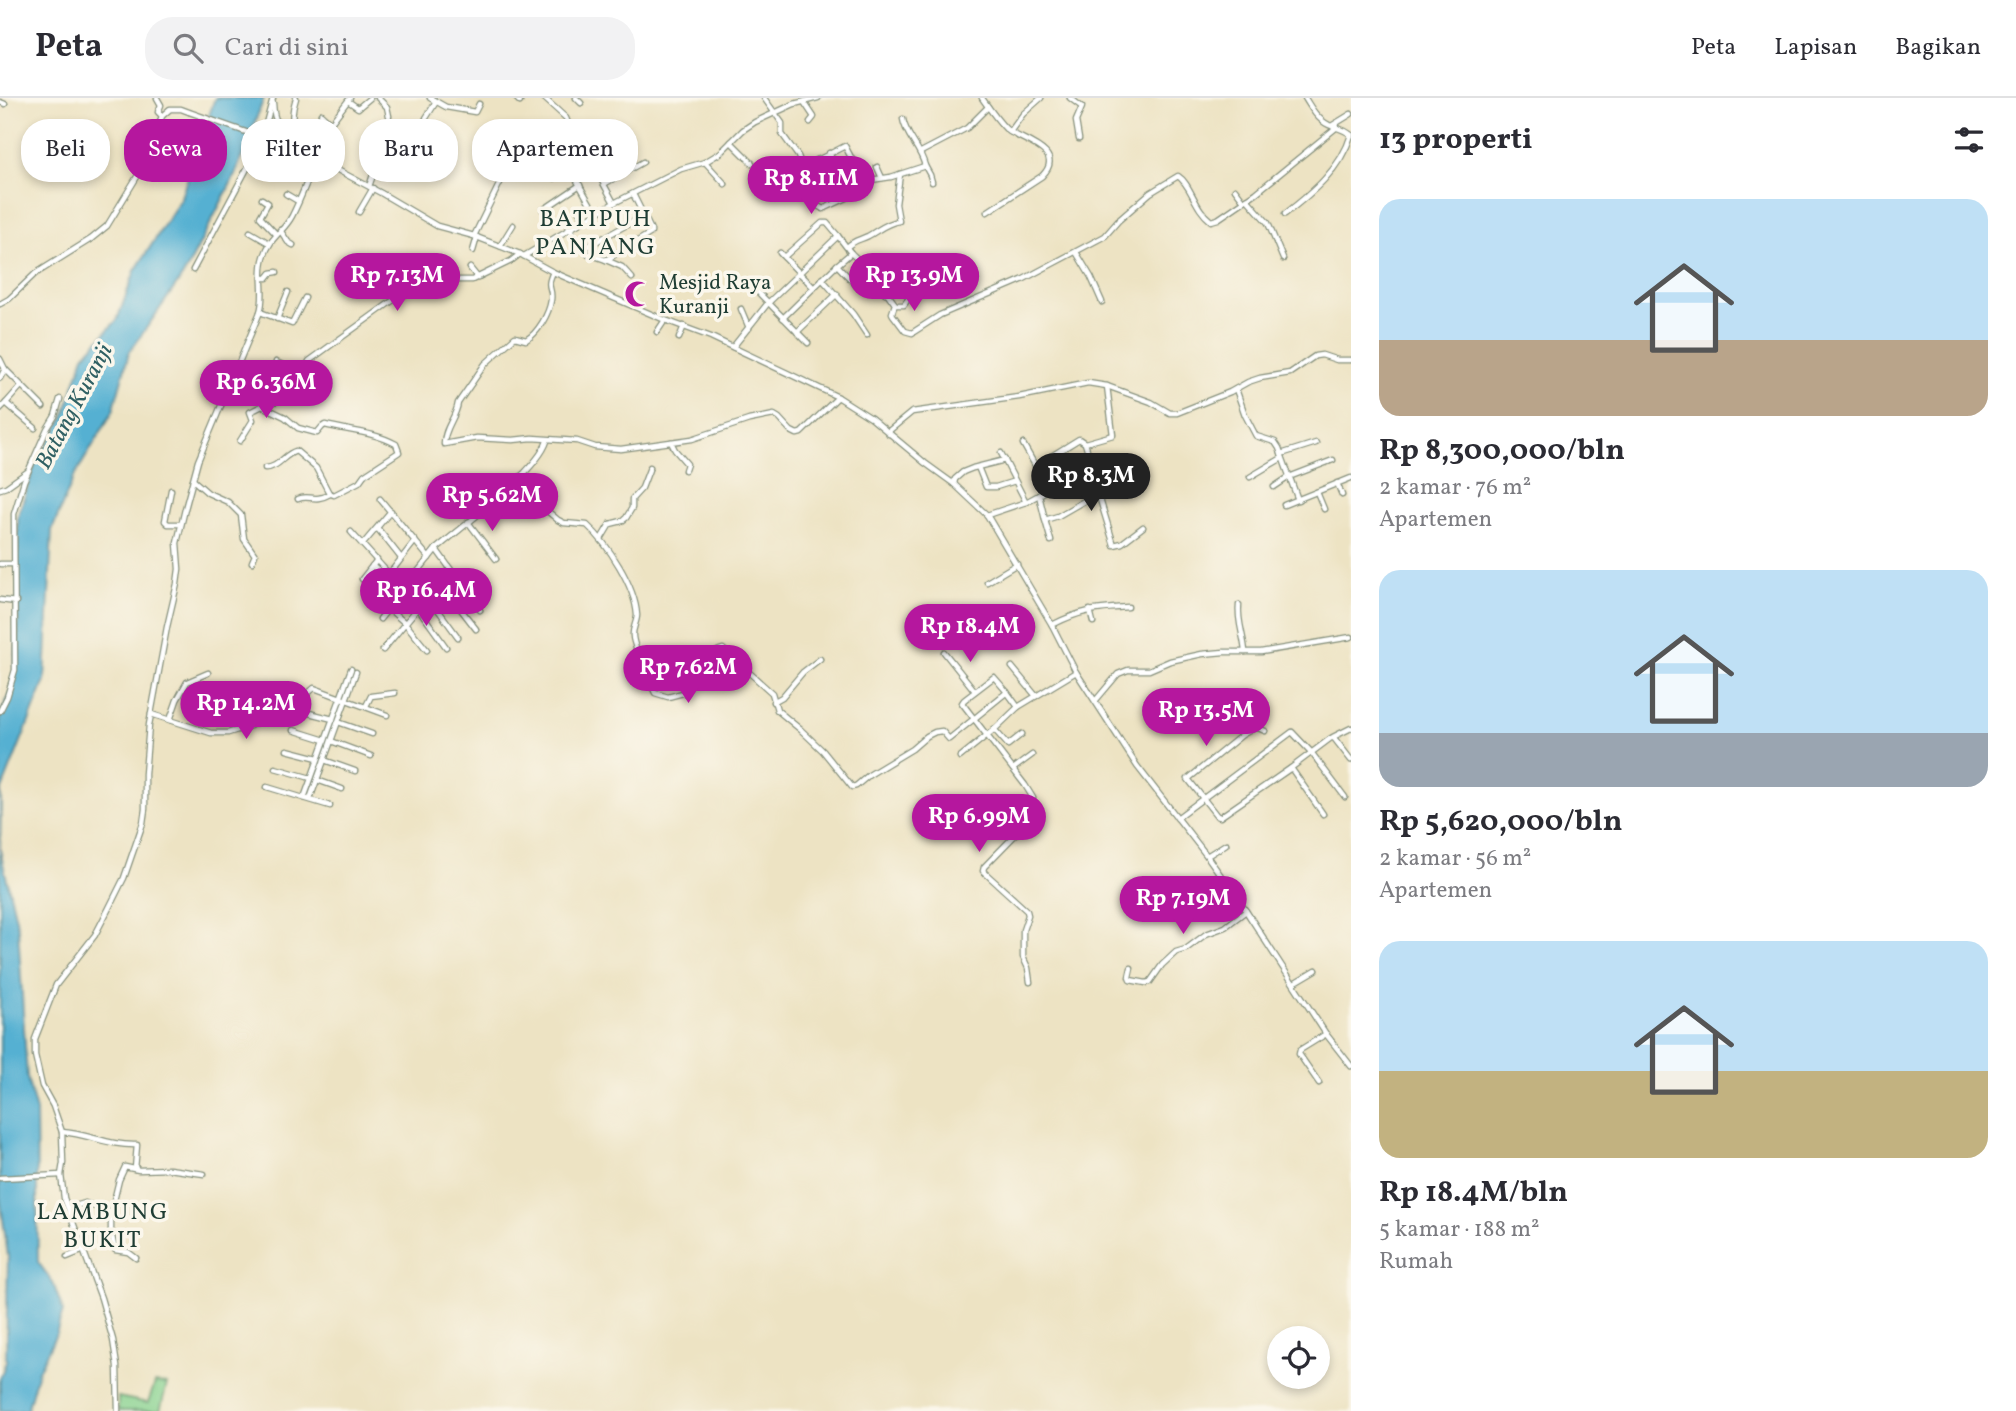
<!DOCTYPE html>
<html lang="id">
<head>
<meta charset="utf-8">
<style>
  :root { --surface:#fff; --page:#f2f2f3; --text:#2b2b33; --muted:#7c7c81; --line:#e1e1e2; --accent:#b5179e }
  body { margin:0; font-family:Vollkorn,serif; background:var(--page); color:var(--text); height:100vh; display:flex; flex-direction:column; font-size:26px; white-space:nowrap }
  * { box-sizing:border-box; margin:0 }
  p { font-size:23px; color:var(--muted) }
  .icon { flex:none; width:38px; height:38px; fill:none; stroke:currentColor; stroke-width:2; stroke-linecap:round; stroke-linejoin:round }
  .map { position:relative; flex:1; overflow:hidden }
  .details { display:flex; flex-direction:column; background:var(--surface); width:665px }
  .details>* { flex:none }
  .guide { position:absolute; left:21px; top:21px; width:665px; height:63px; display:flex; gap:14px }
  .controls { position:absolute; left:1267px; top:1228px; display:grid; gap:14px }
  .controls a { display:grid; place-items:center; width:63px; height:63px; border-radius:50%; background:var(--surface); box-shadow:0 4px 10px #0003; font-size:35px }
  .price { position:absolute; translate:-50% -60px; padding:0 16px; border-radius:24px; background:var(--accent); color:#fff; font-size:23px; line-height:46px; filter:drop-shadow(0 2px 4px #0008) }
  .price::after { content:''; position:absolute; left:50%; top:42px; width:21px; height:16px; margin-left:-10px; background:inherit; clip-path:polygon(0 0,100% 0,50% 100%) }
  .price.active { background:#222; color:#fff }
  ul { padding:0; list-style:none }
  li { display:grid; align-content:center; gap:14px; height:371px; padding:0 28px }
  li span { display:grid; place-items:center; height:217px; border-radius:21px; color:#555 }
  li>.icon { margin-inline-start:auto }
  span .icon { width:126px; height:126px; fill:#fffc; stroke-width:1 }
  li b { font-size:30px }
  h2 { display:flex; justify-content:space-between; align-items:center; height:84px; padding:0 28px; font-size:30px }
  .pill { padding:0 24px; border-radius:28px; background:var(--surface); box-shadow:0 4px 10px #0003; font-size:24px; line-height:63px }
  .pill.active { background:var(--accent); color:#fff }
  header { display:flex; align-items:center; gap:42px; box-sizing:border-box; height:98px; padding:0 35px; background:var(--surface); border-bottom:2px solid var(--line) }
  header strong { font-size:33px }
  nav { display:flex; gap:38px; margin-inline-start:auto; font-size:24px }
  .search { width:490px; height:63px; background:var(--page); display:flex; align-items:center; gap:18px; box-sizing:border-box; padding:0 24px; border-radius:28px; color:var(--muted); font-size:26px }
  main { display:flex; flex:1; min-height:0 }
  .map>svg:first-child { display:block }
</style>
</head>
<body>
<header>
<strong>Peta</strong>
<div class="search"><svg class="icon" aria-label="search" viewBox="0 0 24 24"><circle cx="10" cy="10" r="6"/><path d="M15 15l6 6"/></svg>Cari di sini</div>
<nav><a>Peta</a><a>Lapisan</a><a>Bagikan</a></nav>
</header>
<main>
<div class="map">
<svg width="1351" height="1313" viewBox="0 0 1351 1313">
  <rect width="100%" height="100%" fill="#fbf7ec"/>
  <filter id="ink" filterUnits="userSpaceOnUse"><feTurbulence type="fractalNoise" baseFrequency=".0143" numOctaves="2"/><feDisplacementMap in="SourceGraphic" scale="14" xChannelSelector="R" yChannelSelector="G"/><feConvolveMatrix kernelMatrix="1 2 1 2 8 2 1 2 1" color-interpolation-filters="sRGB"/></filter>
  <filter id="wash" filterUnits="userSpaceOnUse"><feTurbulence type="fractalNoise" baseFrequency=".00686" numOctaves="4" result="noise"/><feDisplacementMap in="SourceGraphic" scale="28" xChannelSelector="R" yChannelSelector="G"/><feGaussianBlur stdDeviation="1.57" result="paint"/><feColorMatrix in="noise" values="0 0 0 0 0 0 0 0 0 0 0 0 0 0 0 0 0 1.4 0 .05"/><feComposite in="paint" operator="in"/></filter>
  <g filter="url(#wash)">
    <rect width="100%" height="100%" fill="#ede3c3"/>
    <path fill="#87d18e" stroke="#538761" stroke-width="2" d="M 155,1285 L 167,1286 L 160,1313 L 118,1313 L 118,1299 L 148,1305 Z"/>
    <path fill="#54b0d2" stroke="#3a7683" stroke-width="2" d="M 215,0 L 264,0 L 235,77 L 186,173 L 129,255 L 113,313 L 74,379 L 52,432 L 45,583 L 1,694 L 0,752 L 18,830 L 27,980 L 36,1013 L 38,1164 L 53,1185 L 63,1213 L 56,1236 L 38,1273 L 27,1313 L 0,1313 L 0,1281 L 6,1263 L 8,1159 L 0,1099 L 0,618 L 13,587 L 18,534 L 18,418 L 36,364 L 64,319 L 84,258 L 117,222 L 135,173 L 180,102 Z"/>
  </g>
  <g filter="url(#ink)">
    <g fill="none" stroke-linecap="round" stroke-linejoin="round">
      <g stroke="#86907c" stroke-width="7">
        <g id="minor">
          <path d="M 157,0 L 161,7 L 158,14 L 162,18"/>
          <path d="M 296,0 C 288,25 292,40 316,52"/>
          <path d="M 378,0 L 387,9 L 389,18"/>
          <path d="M 430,0 L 446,9 L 475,14 L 479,6"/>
          <path d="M 516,0 L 520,4"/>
          <path d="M 576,0 L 581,5"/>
          <path d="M 764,0 L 782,25 L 782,36 L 798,58 L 816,107 L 823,111 L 864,92 L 871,82 L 891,79 L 925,68 C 921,50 905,37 903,21"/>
          <path d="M 982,0 C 989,10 997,22 1006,31 C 1018,42 1068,52 1042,78 L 987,114"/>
          <path d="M 1070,0 L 1082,9 L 1076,23 L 1079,41"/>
          <path d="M 1305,0 C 1311,10 1318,22 1329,27 C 1337,30 1344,31 1351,37"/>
          <path d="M 348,3 L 358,10 L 370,0"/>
          <path d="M 0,4 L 5,6"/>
          <path d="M 804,4 L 814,19 L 810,24"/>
          <path d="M 273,5 C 274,26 278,29 296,37"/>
          <path d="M 321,16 L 331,25"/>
          <path d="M 426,20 L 436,4"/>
          <path d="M 1333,27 L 1351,16"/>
          <path d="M 1010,34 L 1023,16 L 1041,0"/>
          <path d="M 263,40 L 330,68 L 381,95 L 437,128 L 474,138 L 520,156 L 553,174 L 665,222 L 711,239 L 838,299 L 871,320 L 925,365 L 954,386 L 987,417 L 1052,527 L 1076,574 L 1137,668 L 1207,758 L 1246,813 L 1326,936 L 1351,968"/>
          <path d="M 731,44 L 752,65"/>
          <path d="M 583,48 L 614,105"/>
          <path d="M 560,53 L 596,116"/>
          <path d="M 921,54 L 967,30 L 988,9"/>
          <path d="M 829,55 L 851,98"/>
          <path d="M 313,60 L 331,25 L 350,0"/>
          <path d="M 816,62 L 836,104"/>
          <path d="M 705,64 L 725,86"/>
          <path d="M 593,67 L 622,52"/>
          <path d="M 533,68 L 574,46 L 579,45 L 583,48 L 607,37"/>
          <path d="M 925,68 L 930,77 L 932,84"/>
          <path d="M 877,69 L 882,80"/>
          <path d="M 802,70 L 845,48 L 866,88"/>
          <path d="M 787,74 L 801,66"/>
          <path d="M 555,80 L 590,62"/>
          <path d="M 604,86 L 643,64"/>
          <path d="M 369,88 C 374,77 375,65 381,56 L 385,56 L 402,68"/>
          <path d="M 1235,91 L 1244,103"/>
          <path d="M 286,96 L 298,103"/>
          <path d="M 262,101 L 268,105 L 260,119 L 276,136"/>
          <path d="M 1247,101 L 1268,125 L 1283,161"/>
          <path d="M 577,110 L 584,122"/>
          <path d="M 543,112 L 580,87"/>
          <path d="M 359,114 L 373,90"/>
          <path d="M 1285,116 C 1312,95 1341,71 1351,37"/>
          <path d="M 569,130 L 586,155 L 606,162 L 651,135 L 651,132 L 633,96"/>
          <path d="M 280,132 L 288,144 L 293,147"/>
          <path d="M 250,134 L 269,145"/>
          <path d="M 474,138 L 515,54 L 568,25 L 566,20 L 544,0"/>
          <path d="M 500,148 L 513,127"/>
          <path d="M 847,149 C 854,142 860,142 868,138 C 879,132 886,125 899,123 L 896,106 L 900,76"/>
          <path d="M 583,151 L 643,118"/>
          <path d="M 473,153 L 477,139"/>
          <path d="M 1076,154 L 1091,179 L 1102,204"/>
          <path d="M 780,155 L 814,190"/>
          <path d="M 524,158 L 614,105 L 681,71 L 705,64 L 720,55 L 743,32 L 755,24 L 794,6 L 818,0"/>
          <path d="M 784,159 L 822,125 L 827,125 L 838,138"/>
          <path d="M 606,162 L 622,169 L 632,180"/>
          <path d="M 837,167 L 851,155"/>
          <path d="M 470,170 L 478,180"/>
          <path d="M 193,172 L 251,63 L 263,36 L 273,0"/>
          <path d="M 553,174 C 545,191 553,188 551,202 C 549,216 538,235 526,242 L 515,239 L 485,266 L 458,305 C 456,320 444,330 444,346 L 477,340 L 513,342 L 532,340 L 577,343 L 595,349 L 621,351 L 692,341 L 749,322 L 774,317 L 779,320 L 791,333 L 797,336 L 801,335 L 838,299"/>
          <path d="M 262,180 L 267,180 L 271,175 L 277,174"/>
          <path d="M 822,181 L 853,216 L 867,237"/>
          <path d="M 756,192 L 808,245"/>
          <path d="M 885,195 C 899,183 900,164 921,164"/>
          <path d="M 0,206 L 9,201 L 35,176 L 91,141 L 107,128 L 146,64 L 162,18 L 170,11 L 181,11 L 189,14"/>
          <path d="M 896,207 L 904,207 L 919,185"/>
          <path d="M 741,211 L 749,230"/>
          <path d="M 260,214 L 292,226 L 305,200"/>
          <path d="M 783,220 L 837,167 L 857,188"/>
          <path d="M 277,221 L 288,194"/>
          <path d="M 657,234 L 665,222"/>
          <path d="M 797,234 L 837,196"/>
          <path d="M 679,240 L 684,228"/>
          <path d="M 733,249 L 768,205 L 838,138 L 851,155 L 874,177 L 895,206 L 892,215 L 893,217 L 905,233 L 912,235 L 940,217 L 1022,182 L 1105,138 L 1119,122 L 1150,95 L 1178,78 C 1191,86 1194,110 1211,123 L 1218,121 L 1256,95 L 1337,29"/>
          <path d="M 0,261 L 5,271 L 0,280"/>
          <path d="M 276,264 L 303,276"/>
          <path d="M 237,270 L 255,277 L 260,289 L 287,300"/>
          <path d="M 5,271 L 43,309"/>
          <path d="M 299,285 L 306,291"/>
          <path d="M 1236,291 L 1245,317 L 1256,338 L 1275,344 L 1279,350 L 1298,402"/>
          <path d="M 6,305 L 21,288"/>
          <path d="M 262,308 L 285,319 L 298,330 L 317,335 L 322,329 L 325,327 C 349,333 374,334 396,346 L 399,354 L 364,377 L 359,384 L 334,397 L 329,395 L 316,370 L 296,353 C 284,356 279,370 265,370"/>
          <path d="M 0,311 L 6,305 L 35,330"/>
          <path d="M 889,336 L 890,332 L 912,314 L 1019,299 L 1088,285 L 1107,288 L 1151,304 L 1170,315 L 1177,315 L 1230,294 L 1248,284 L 1260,280 L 1290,275 L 1315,258 L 1322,257 L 1337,262 L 1351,262"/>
          <path d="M 240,343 L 253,322 L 250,314 L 262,308 L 290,299 L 298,290 L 309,263 L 395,201 L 427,186 L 441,182 L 472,182 L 511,163 L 520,156"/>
          <path d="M 671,344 L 675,352 L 687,366 L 685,372"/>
          <path d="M 1085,345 L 1099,392 L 1098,395"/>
          <path d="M 1023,346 L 1036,369"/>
          <path d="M 1001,355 L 1026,404"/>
          <path d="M 1281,356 L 1316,345"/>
          <path d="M 978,369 L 986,389 L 996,389 L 1015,383"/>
          <path d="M 522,377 L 527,384 L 529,394 L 532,400 L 558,422 L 564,425 L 587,427 C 608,446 635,488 637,517 C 637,524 632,531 633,538 C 633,549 650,583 655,595 L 668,599 L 683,595 C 691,581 707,554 723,551 L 772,595 L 777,612 L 801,632 L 823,653 L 852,689 L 856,688 L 869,677 L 912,651 L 927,638 L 935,634 L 942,633 L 949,641 L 1007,594 L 1018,609"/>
          <path d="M 1250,379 L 1282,360"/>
          <path d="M 193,382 L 208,395 L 228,404 L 241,417 L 244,441 L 255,457 L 252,464"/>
          <path d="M 1337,385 L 1342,397"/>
          <path d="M 954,386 L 955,381 L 963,374 L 973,370 L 1005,362"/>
          <path d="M 1274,389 L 1289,379 L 1333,362"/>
          <path d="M 0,391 L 6,389 L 27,374"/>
          <path d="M 171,392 L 165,423 L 168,426 L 181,426"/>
          <path d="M 1046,393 L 1036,372 L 1037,367 L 1079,341 L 1085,345 L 1113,337 L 1107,288"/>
          <path d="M 1317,394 L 1324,411"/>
          <path d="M 1039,397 L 1045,422 L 1058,418 L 1098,395 L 1114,447 L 1122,445 L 1143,429"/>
          <path d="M 298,401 C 309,396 314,405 330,396"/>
          <path d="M 380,401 L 429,460"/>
          <path d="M 1284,407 L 1351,380"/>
          <path d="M 987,417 L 1026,404 L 1092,368"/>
          <path d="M 1045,422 L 1051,443"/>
          <path d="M 468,424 L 496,461"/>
          <path d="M 378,431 L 401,460"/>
          <path d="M 351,434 L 389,476"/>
          <path d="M 601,441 L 610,426 L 622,423 L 626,420 L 632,410 L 632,401 L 642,390 L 650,369"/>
          <path d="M 363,446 L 391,413"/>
          <path d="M 0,466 L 14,466"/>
          <path d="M 372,468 L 387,479"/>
          <path d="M 362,481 L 377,462"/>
          <path d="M 439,483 L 476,531"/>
          <path d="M 987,484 L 1017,466"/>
          <path d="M 428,498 L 458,539"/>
          <path d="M 370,501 L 415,443"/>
          <path d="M 0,502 L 16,504"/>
          <path d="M 1239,507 C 1237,523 1244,538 1245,554"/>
          <path d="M 418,510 L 446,549"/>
          <path d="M 389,511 L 405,525 L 427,552"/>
          <path d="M 480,512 L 436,451 C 463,428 538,373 547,343"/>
          <path d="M 1090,512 L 1093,524"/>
          <path d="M 380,521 L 436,451"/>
          <path d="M 1052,527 C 1081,512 1096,511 1128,509"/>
          <path d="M 383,552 L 450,471"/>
          <path d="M 944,554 L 975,593"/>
          <path d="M 1012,569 L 1036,598"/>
          <path d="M 1007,594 L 994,579 L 964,602 L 962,605 L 1025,687 L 1033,700 L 1018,712 L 1018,719 L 1023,725 L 1023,729 L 984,769 L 983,773 L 1027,813 L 1028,817 L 1023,832 L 1023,859 L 1028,870 L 1030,884"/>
          <path d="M 1096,602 L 1118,576 L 1128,572 L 1149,572 L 1170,563 L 1202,556 L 1224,554 L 1261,554 L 1351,539"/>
          <path d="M 773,604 L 782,599 L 803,574 L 820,561"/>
          <path d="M 366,608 L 371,598 L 395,595"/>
          <path d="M 0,613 L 7,599 L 15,572 L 14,416 L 24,383 L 47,331 L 55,318 L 60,301"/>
          <path d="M 309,615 L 333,621"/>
          <path d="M 151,616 L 211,635 L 228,635 L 250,628 L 272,615 L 295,607 L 314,590 L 387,617"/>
          <path d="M 170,622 L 177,602 L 187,584 L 208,575"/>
          <path d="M 338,624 L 372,636"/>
          <path d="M 994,631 L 1008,647 L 1022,636"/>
          <path d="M 293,632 L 325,642"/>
          <path d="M 1265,633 L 1256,629 L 1242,637 L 1188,681 L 1217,718 L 1220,719 L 1291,670 L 1331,640 L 1334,640 L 1351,662"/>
          <path d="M 1333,639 L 1351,630"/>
          <path d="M 331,643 L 371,658"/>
          <path d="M 287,652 L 318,660"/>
          <path d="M 960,659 L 996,630 L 1018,609 L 1076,574"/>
          <path d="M 324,662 L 355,673"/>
          <path d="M 275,670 L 311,680"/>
          <path d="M 1291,670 L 1323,716"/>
          <path d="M 1013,671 L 1032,657"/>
          <path d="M 317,682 L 342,691"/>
          <path d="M 267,689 L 330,708"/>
          <path d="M 304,700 L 351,571"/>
          <path d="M 310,701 L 356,574"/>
          <path d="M 1177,720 L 1292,634 L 1311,654 L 1345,699"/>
          <path d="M 1207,758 L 1226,746"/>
          <path d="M 1131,870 L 1129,879 L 1130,882 L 1146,885 L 1150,884 L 1162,867 L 1176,854 L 1186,851 L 1206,836 L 1225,829 L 1246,813"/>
          <path d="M 1294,885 L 1316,872"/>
          <path d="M 1319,985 L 1299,956 L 1300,952 L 1326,936"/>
          <path d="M 62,1034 C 89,1036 109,1048 137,1047 L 135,1071"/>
          <path d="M 0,1080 L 61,1077"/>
          <path d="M 69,1110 L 85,1105 L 111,1115 L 111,1134 L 115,1152 L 128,1154 L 136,1160"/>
          <path d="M 111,1115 L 119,1082 L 125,1069 L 139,1072 L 169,1071 L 204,1076"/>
          <path d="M 67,1159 L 84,1152"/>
          <path d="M 118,1313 L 117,1268 L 113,1242 L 101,1200 L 64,1100 L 61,1077 L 63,1065 L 62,1034 L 53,1008 L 42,988 L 35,957 L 35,941 L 56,887 L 95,837 L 108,812 L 124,780 L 143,725 L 145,711 L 145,676 L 149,627 L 167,529 L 177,486 L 179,471 L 177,445 L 185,411 L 198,363 L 260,214 C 266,196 258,177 264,159 C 271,137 283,135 292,118 C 301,101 308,80 316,62"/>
        </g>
      </g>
      <use href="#minor" stroke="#fff" stroke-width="4.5"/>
      <g stroke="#86907c" stroke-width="7" stroke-linecap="butt">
        <path id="minor-bridge" d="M 189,14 L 263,40"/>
      </g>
      <use href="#minor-bridge" stroke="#fff" stroke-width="4.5"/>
    </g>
  </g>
  <defs>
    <g id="mosque-bare" transform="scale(2.1)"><path d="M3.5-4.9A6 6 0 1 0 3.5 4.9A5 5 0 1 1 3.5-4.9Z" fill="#b5179e" stroke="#fbf7ec" stroke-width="2.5" paint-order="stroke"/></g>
  </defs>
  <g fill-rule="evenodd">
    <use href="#mosque-bare" x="638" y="196"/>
  </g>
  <g text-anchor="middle" stroke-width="7" stroke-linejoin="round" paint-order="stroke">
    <g font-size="21" fill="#1f3d34" stroke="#fbf7ec" text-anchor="start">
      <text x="659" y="191">Mesjid Raya<tspan x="659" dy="24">Kuranji</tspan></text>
    </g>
    <g font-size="23" font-style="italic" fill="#2f6063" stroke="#fbf7ec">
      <text transform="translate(73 308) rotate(-62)" y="8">Batang Kuranji</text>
    </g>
    <g font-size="24" letter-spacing="2" fill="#1f3d34" stroke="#fbf7ec">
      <text x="596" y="128">BATIPUH<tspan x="596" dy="28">PANJANG</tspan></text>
      <text x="103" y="1121">LAMBUNG<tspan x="103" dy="28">BUKIT</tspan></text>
    </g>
  </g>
</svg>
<div class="controls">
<a><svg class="icon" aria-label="locate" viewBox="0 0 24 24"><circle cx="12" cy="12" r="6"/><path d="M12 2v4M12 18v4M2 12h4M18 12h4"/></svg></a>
</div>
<b class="price" style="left:811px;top:118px">Rp 8.11M</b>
<b class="price" style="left:397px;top:215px">Rp 7.13M</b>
<b class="price" style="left:914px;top:215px">Rp 13.9M</b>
<b class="price" style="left:266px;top:322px">Rp 6.36M</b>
<b class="price active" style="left:1091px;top:415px">Rp 8.3M</b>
<b class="price" style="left:492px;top:435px">Rp 5.62M</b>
<b class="price" style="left:426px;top:530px">Rp 16.4M</b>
<b class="price" style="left:970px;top:566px">Rp 18.4M</b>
<b class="price" style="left:688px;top:607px">Rp 7.62M</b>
<b class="price" style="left:246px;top:643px">Rp 14.2M</b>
<b class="price" style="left:1206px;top:650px">Rp 13.5M</b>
<b class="price" style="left:979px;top:756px">Rp 6.99M</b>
<b class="price" style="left:1183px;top:838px">Rp 7.19M</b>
<div class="guide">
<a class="pill">Beli</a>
<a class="pill active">Sewa</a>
<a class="pill">Filter</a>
<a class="pill">Baru</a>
<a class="pill">Apartemen</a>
</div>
</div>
<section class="details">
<h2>13 properti<svg class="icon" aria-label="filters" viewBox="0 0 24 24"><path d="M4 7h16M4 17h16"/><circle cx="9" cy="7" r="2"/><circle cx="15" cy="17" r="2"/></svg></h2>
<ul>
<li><span style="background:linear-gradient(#bfe0f5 65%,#b9a48a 0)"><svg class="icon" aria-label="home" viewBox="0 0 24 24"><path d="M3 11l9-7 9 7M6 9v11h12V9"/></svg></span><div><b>Rp 8,300,000/bln</b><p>2 kamar · 76 m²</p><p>Apartemen</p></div></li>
<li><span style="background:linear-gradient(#bfe0f5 75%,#9aa5b1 0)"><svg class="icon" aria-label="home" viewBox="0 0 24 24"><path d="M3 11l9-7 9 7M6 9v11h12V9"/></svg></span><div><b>Rp 5,620,000/bln</b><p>2 kamar · 56 m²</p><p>Apartemen</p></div></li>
<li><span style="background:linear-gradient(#bfe0f5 60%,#c2b280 0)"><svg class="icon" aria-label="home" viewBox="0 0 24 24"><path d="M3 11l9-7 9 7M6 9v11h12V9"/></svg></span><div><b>Rp 18.4M/bln</b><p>5 kamar · 188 m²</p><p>Rumah</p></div></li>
</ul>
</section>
</main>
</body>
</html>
